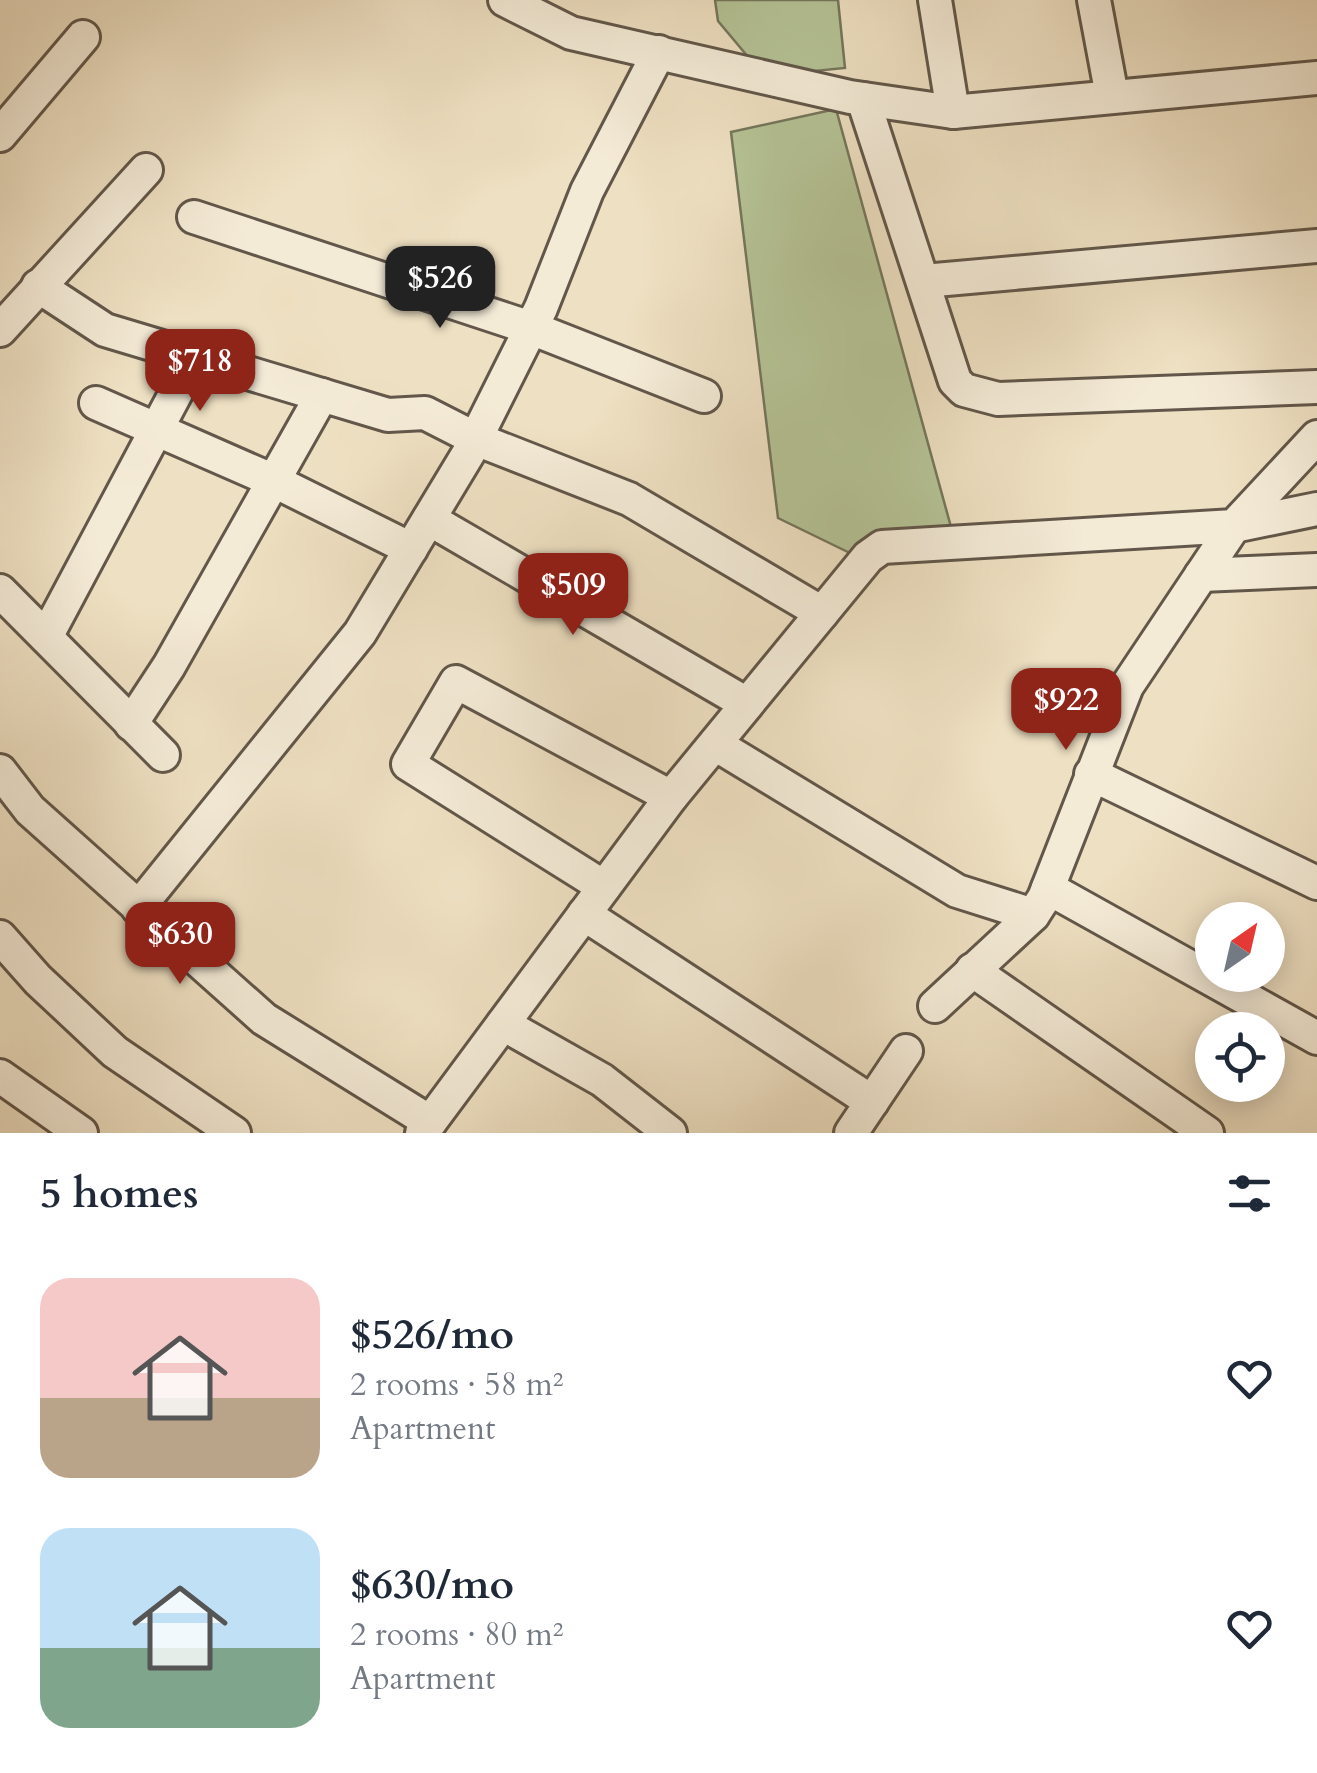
<!DOCTYPE html>
<html lang="en">
<head>
<meta charset="utf-8">
<style>
  :root { --surface:#fff; --page:#f6f6f7; --text:#1f2937; --muted:#747a83; --accent:#8f2418 }
  body { margin:0; font-family:Cardo,serif; background:var(--page); color:var(--text); height:100vh; display:flex; flex-direction:column; font-size:38px; white-space:nowrap }
  * { box-sizing:border-box; margin:0 }
  p { font-size:32px; color:var(--muted) }
  .icon { flex:none; width:55px; height:55px; fill:none; stroke:currentColor; stroke-width:2; stroke-linecap:round; stroke-linejoin:round }
  .map { position:relative; height:1133px; overflow:hidden }
  .side { display:flex; flex-direction:column; background:var(--surface); flex:1 }
  .side>* { flex:none }
  .needle { width:65px; rotate:34deg }
  .tools { position:absolute; left:1195px; top:902px; display:grid; gap:20px }
  .tools a { display:grid; place-items:center; width:90px; height:90px; border-radius:50%; background:var(--surface); box-shadow:0 5px 25px #0003; font-size:50px }
  .price { position:absolute; translate:-50% -85px; padding:0 22px; border-radius:20px; background:var(--accent); color:#fff; font-size:32px; line-height:65px; filter:drop-shadow(0 2px 5px #0008) }
  .price::after { content:''; position:absolute; left:50%; top:60px; width:30px; height:22px; margin-left:-15px; background:inherit; clip-path:polygon(0 0,100% 0,50% 100%) }
  .price.selected { background:#222; color:#fff }
  ul { padding:0; list-style:none }
  li { display:flex; align-items:center; gap:30px; height:250px; padding:0 40px }
  li span { display:grid; place-items:center; flex:none; width:280px; height:200px; border-radius:30px; color:#555 }
  li>.icon { margin-inline-start:auto }
  span .icon { width:120px; height:120px; fill:#fffc; stroke-width:1 }
  li b { font-size:42px }
  h2 { display:flex; justify-content:space-between; align-items:center; height:120px; padding:0 40px; font-size:42px }
  .map>svg:first-child { display:block }
</style>
</head>
<body>
<div class="map">
<svg width="1317" height="1133" viewBox="0 0 1317 1133">
  <rect width="100%" height="100%" fill="#eee0c2"/>
  <filter id="stains"><feTurbulence type="fractalNoise" baseFrequency=".002" numOctaves="4"/><feColorMatrix values="0 0 0 0 .2 0 0 0 0 .09 0 0 0 0 .02 0 0 0 .5 -.17"/></filter>
  <radialGradient id="worn" r=".72"><stop offset=".6" stop-color="#630" stop-opacity="0"/><stop offset="1" stop-color="#630" stop-opacity=".3"/></radialGradient>
  <g fill="#b5c396" stroke="#74765c" stroke-width="2.5">
    <path d="M 715,0 L 838,0 L 845,68 L 764,76 L 718,21 Z"/>
    <path d="M 836,109 L 951,527 L 854,555 L 778,518 L 731,132 Z"/>
  </g>
  <g fill="none" stroke-linecap="round" stroke-linejoin="round">
    <g stroke="#62574a" stroke-width="38">
      <g id="minor">
        <path d="M 505,0 L 571,33 L 850,97 L 953,112 L 1317,78"/>
        <path d="M 935,0 L 953,112"/>
        <path d="M 1094,0 L 1112,96"/>
        <path d="M 863,99 L 955,381 L 964,390 L 998,399 L 1317,387"/>
        <path d="M 0,135 L 83,37"/>
        <path d="M 194,217 L 531,328 L 704,396"/>
        <path d="M 924,281 L 1317,246"/>
        <path d="M 38,286 L 105,330 L 195,357 L 46,637"/>
        <path d="M 0,330 L 146,170"/>
        <path d="M 195,357 L 388,415 L 425,413 L 476,439 L 629,499 L 822,613"/>
        <path d="M 96,403 L 274,481 L 411,549"/>
        <path d="M 429,519 L 747,704"/>
        <path d="M 1201,575 L 1317,570"/>
        <path d="M 0,591 L 163,755"/>
        <path d="M 131,724 L 169,666 L 322,395"/>
        <path d="M 715,744 L 957,891 L 1033,915"/>
        <path d="M 0,771 L 30,810 L 264,1019 L 430,1122"/>
        <path d="M 1091,774 L 1317,883"/>
        <path d="M 604,887 L 408,764 L 456,682 L 671,797"/>
        <path d="M 1048,888 L 1317,1038"/>
        <path d="M 138,908 L 360,633 L 468,454 L 541,308 L 587,191 L 659,52"/>
        <path d="M 584,914 L 872,1102"/>
        <path d="M 0,937 L 38,980 L 115,1052 L 234,1133"/>
        <path d="M 972,970 L 1207,1133"/>
        <path d="M 935,1006 L 1033,915 L 1044,898 L 1127,686 L 1234,526 L 1317,509"/>
        <path d="M 503,1024 L 602,1080 L 670,1133"/>
        <path d="M 0,1076 L 81,1133"/>
        <path d="M 422,1133 L 671,797 L 868,557 L 882,547 L 1234,526 L 1317,437"/>
        <path d="M 851,1133 L 906,1051"/>
      </g>
    </g>
    <use href="#minor" stroke="#f4ebd7" stroke-width="32"/>
  </g>
  <rect width="100%" height="100%" filter="url(#stains)"/>
  <rect width="100%" height="100%" fill="url(#worn)"/>
</svg>
<div class="tools">
<a><svg class="needle" viewBox="-14 -14 28 28"><path d="M0-13l5 13h-10z" fill="#e53935"/><path d="M0 13l5-13h-10z" fill="#747a83"/></svg></a>
<a><svg class="icon" aria-label="locate" viewBox="0 0 24 24"><circle cx="12" cy="12" r="6"/><path d="M12 2v4M12 18v4M2 12h4M18 12h4"/></svg></a>
</div>
<b class="price selected" style="left:440px;top:331px">$526</b>
<b class="price" style="left:200px;top:414px">$718</b>
<b class="price" style="left:573px;top:638px">$509</b>
<b class="price" style="left:1066px;top:753px">$922</b>
<b class="price" style="left:180px;top:987px">$630</b>
</div>
<section class="side">
<h2>5 homes<svg class="icon" aria-label="filters" viewBox="0 0 24 24"><path d="M4 7h16M4 17h16"/><circle cx="9" cy="7" r="2"/><circle cx="15" cy="17" r="2"/></svg></h2>
<ul>
<li><span style="background:linear-gradient(#f6c9c9 60%,#b9a48a 0)"><svg class="icon" aria-label="home" viewBox="0 0 24 24"><path d="M3 11l9-7 9 7M6 9v11h12V9"/></svg></span><div><b>$526/mo</b><p>2 rooms · 58 m²</p><p>Apartment</p></div><svg class="icon" aria-label="heart" viewBox="0 0 24 24"><path d="M12 20l-8-8c-3-5 5-10 8-4 3-6 11-1 8 4z"/></svg></li>
<li><span style="background:linear-gradient(#bfe0f5 60%,#7fa58c 0)"><svg class="icon" aria-label="home" viewBox="0 0 24 24"><path d="M3 11l9-7 9 7M6 9v11h12V9"/></svg></span><div><b>$630/mo</b><p>2 rooms · 80 m²</p><p>Apartment</p></div><svg class="icon" aria-label="heart" viewBox="0 0 24 24"><path d="M12 20l-8-8c-3-5 5-10 8-4 3-6 11-1 8 4z"/></svg></li>
</ul>
</section>
</body>
</html>
